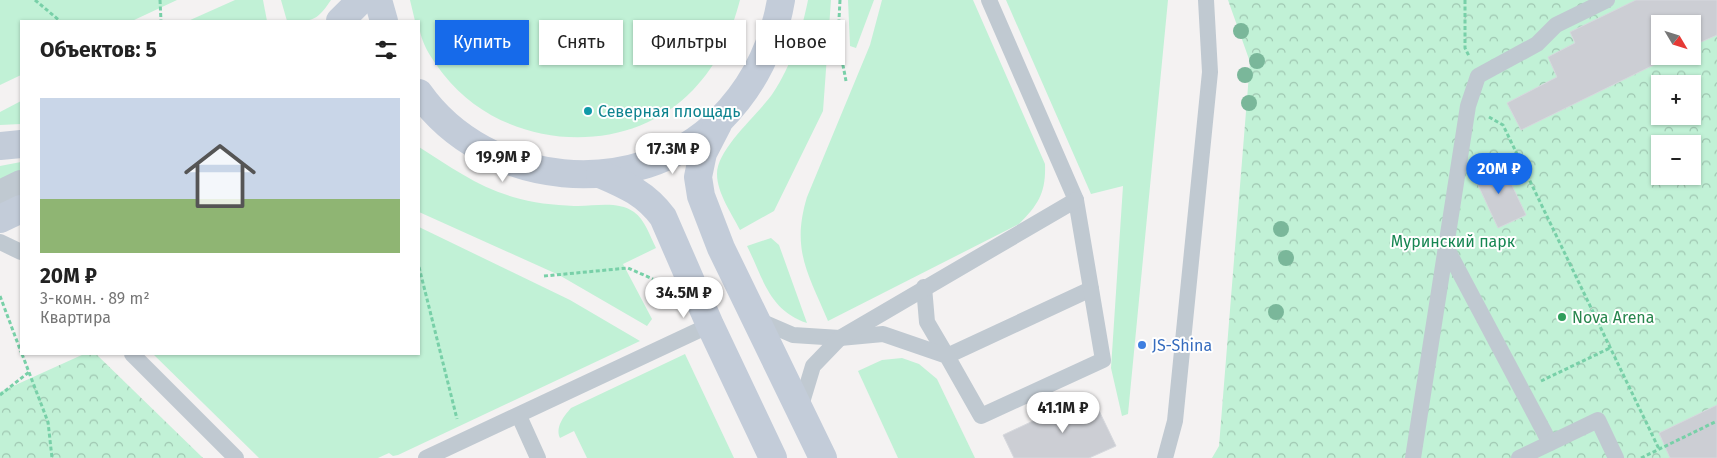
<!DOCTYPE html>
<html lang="ru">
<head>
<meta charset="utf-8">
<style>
  :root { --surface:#fff; --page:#f6f6f6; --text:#222; --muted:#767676; --accent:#166aea }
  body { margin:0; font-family:"Fira Sans",sans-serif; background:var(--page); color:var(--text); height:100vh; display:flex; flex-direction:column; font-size:19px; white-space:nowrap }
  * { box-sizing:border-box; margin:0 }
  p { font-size:16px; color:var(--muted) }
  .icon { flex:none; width:28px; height:28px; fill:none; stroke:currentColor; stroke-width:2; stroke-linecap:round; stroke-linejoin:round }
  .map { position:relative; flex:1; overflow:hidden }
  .side { position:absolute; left:20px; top:20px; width:400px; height:335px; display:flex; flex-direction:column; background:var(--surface); border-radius:0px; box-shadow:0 1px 4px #0004 }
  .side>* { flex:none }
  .hud { position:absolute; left:435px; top:20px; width:475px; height:45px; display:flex; gap:10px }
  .needle { width:32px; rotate:128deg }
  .controls { position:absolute; left:1651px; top:15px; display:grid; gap:10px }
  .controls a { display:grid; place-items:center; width:50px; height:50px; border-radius:0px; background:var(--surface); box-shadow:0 1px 4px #0004; font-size:25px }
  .price { position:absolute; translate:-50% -42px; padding:0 11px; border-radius:18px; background:#fff; color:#222; font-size:16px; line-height:32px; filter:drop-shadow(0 1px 2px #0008) }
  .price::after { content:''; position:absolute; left:50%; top:30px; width:15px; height:11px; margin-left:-8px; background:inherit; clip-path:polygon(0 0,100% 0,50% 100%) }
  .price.active { background:var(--accent); color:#fff }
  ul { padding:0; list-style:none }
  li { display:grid; align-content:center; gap:10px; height:265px; padding:0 20px }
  li span { display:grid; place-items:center; height:155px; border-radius:0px; color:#555 }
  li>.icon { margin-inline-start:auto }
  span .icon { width:90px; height:90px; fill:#fffc; stroke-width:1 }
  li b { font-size:21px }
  h2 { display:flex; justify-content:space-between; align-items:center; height:60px; padding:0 20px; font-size:21px }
  .chip { padding:0 18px; border-radius:0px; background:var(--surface); box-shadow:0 1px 4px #0004; font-size:18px; line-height:45px }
  .chip.active { background:var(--accent); color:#fff }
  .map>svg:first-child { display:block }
</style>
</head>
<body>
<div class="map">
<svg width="1717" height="458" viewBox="0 0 1717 458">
  <defs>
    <pattern id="forest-crowns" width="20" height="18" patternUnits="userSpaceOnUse" patternTransform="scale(1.25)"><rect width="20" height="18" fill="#c1f1d6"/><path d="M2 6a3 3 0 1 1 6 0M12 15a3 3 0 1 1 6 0" fill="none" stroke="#9fc6b1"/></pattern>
  </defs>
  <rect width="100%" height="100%" fill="#f4f2f2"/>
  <g fill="#c1f1d6">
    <path d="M 0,0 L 177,0 L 132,21 L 21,21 L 21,75 L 0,85 Z"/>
    <path d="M 235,0 L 263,0 L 267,21 L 188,21 Z"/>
    <path d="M 281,0 L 331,0 C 316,22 313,21 287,21 Z"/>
    <path d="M 410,0 L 740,0 C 731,34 718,64 693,90 C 626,160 503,150 444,75 C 432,59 419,42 419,21 L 415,21 Z"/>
    <path d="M 808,0 L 831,0 L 823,111 L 774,211 L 740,230 C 732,214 717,193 717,174 C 717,148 759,114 773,93 C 791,67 802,30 808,0 Z"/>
    <path d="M 848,0 L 874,0 L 856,48 L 850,46 Z"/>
    <path d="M 882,0 L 973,0 L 1045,164 C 1046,192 1039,204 1019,224 L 828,321 C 808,273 791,250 807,197 L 870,45 Z"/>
    <path d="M 1006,0 L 1168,0 L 1128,414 L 1122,416 L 1111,368 L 1123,186 L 1091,194 Z"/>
    <path d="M 21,101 L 21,124 L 0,125 L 0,112 Z"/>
    <path d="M 419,147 C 449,166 478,187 513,197 C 532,203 554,205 574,206 C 593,207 616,200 634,212 C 645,220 650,236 656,248 L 623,264 L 652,319 L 647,326 L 559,275 L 419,212 Z"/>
    <path d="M 21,162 L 21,175 L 0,185 L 0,166 Z"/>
    <path d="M 419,227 L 570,300 L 640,341 L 398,455 L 393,456 L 389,453 L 378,458 L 259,458 L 153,354 L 419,354 Z"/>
    <path d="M 771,238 L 779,245 L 807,323 C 769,310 764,280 747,246 Z"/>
    <path d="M 685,354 L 734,458 L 587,458 L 574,431 L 560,438 C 555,427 564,416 571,408 Z"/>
    <path d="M 902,358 L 919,364 L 937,379 L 975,458 L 898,458 L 858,371 L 882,360 Z"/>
  </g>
  <g fill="url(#forest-crowns)" fill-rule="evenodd">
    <path d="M 1228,0 L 1717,0 L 1717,458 L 1212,458 L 1219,446 L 1250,62 ZM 1660,24 L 1692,24 L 1692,56 L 1660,56 ZM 1660,84 L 1692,84 L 1692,116 L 1660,116 ZM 1660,144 L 1692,144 L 1692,176 L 1660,176 Z"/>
    <path d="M 84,354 L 96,354 L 203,458 L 0,458 L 0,392 Z"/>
  </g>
  <g fill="#ccced4" stroke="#d6d8dd">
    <path d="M 1636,0 L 1717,0 L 1717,35 L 1692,46 L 1692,24 L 1660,24 L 1660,56 L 1672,56 L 1521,130 L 1507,103 L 1557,77 L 1548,57 L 1575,43 L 1570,32 Z"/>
    <path d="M 1501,162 L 1526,215 L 1498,228 L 1473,174 Z"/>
    <path d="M 1091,394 L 1116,446 L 1089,458 L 1014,458 L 1003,435 Z"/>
    <path d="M 1717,405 L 1717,458 L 1670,458 L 1659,433 Z"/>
  </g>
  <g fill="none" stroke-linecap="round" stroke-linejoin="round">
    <g stroke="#78d0a8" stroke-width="3" stroke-dasharray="4 2.5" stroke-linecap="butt">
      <path d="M 35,0 L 60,21"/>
      <path d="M 160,0 L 161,21"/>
      <path d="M 840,0 L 838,39 L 846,81"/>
      <path d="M 1465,0 L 1465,48 L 1469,56"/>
      <path d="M 1489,117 L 1503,125 L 1659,449"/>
      <path d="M 419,267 L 457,419"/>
      <path d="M 544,276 L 628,268 L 653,279"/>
      <path d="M 0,296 L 21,352"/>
      <path d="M 22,354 L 48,422 L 52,458"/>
      <path d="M 1541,381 L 1610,348"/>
      <path d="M 0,395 L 29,372"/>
      <path d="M 1641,458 L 1717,421"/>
    </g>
    <g stroke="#c0c9d1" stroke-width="16">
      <path d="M 0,242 L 21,252"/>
      <path d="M 1446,247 L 1550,443"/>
      <path d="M 924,287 L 927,322 L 947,356 L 1091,289"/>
      <path d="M 756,319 L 793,335 L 840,338 L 883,334 L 947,356 L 981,416 L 1103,360 L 1076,200 L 989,0"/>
      <path d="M 132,354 L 236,458"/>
      <path d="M 800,409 L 813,366 L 840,338 L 1076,200"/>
      <path d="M 519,416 L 538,458"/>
      <path d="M 426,458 L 710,325"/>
      <path d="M 1165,458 L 1175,421 L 1210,72 L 1206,0"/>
      <path d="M 1413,458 L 1468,106 L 1478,76 L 1537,44 L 1556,25 L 1607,0"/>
      <path d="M 1519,458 L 1598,420 L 1616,458"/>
    </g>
    <path stroke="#c0c9d1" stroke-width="28" d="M 0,194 L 21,184"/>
    <g stroke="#c3ccd9" stroke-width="28">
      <path d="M 378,0 L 384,21"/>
      <path d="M 340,21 L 361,0"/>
      <path d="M 419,93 C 486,188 636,203 720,120 C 754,86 773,47 781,0"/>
      <path d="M 718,124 L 703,153 L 698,177 L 701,196 L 721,248 L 823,458"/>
      <path d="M 0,146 L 21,144"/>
      <path d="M 600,174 C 626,185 646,194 663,217 L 710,325 L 773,458"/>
      <path d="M 0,219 L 21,209"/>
    </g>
  </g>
  <g fill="#7ab79a">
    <circle cx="1241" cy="31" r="8"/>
    <circle cx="1257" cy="61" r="8"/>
    <circle cx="1245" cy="75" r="8"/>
    <circle cx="1249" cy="103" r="8"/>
    <circle cx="1281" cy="229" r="8"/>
    <circle cx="1286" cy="258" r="8"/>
    <circle cx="1276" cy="312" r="8"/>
  </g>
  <circle fill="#0f9aa8" stroke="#fff" stroke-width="2" cx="588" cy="111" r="5"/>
  <circle fill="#2e9e5b" stroke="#fff" stroke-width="2" cx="1562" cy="317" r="5"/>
  <circle fill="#3f7fe0" stroke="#fff" stroke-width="2" cx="1142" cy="345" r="5"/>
  <g text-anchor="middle" stroke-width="4" stroke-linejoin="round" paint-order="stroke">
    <g font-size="16" fill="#0d838f" stroke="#fff" text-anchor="start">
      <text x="598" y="117">Северная площадь</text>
    </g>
    <g font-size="16" fill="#168652" stroke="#fff">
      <text x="1453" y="247">Муринский парк</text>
    </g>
    <g font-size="16" fill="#27864d" stroke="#fff" text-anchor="start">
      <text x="1572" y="323">Nova Arena</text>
    </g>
    <g font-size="16" fill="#366cbe" stroke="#fff" text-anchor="start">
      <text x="1152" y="351">JS-Shina</text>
    </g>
  </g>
</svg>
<div class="controls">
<a><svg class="needle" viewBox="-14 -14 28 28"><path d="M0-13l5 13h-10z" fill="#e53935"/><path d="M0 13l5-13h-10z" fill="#767676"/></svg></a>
<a>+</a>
<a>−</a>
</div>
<b class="price" style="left:673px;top:175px">17.3M ₽</b>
<b class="price" style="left:503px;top:183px">19.9M ₽</b>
<b class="price active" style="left:1499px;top:195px">20M ₽</b>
<b class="price" style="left:684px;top:319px">34.5M ₽</b>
<b class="price" style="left:1063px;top:434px">41.1M ₽</b>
<div class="hud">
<a class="chip active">Купить</a>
<a class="chip">Снять</a>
<a class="chip">Фильтры</a>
<a class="chip">Новое</a>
</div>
<section class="side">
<h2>Объектов: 5<svg class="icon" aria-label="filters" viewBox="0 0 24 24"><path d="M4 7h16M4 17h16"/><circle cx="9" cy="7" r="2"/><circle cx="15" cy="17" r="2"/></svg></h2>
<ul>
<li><span style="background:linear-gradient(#c9d6e8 65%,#8fb573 0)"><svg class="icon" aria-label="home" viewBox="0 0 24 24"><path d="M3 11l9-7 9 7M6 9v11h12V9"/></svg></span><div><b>20M ₽</b><p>3-комн. · 89 m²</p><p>Квартира</p></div></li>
</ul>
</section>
</div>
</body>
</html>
